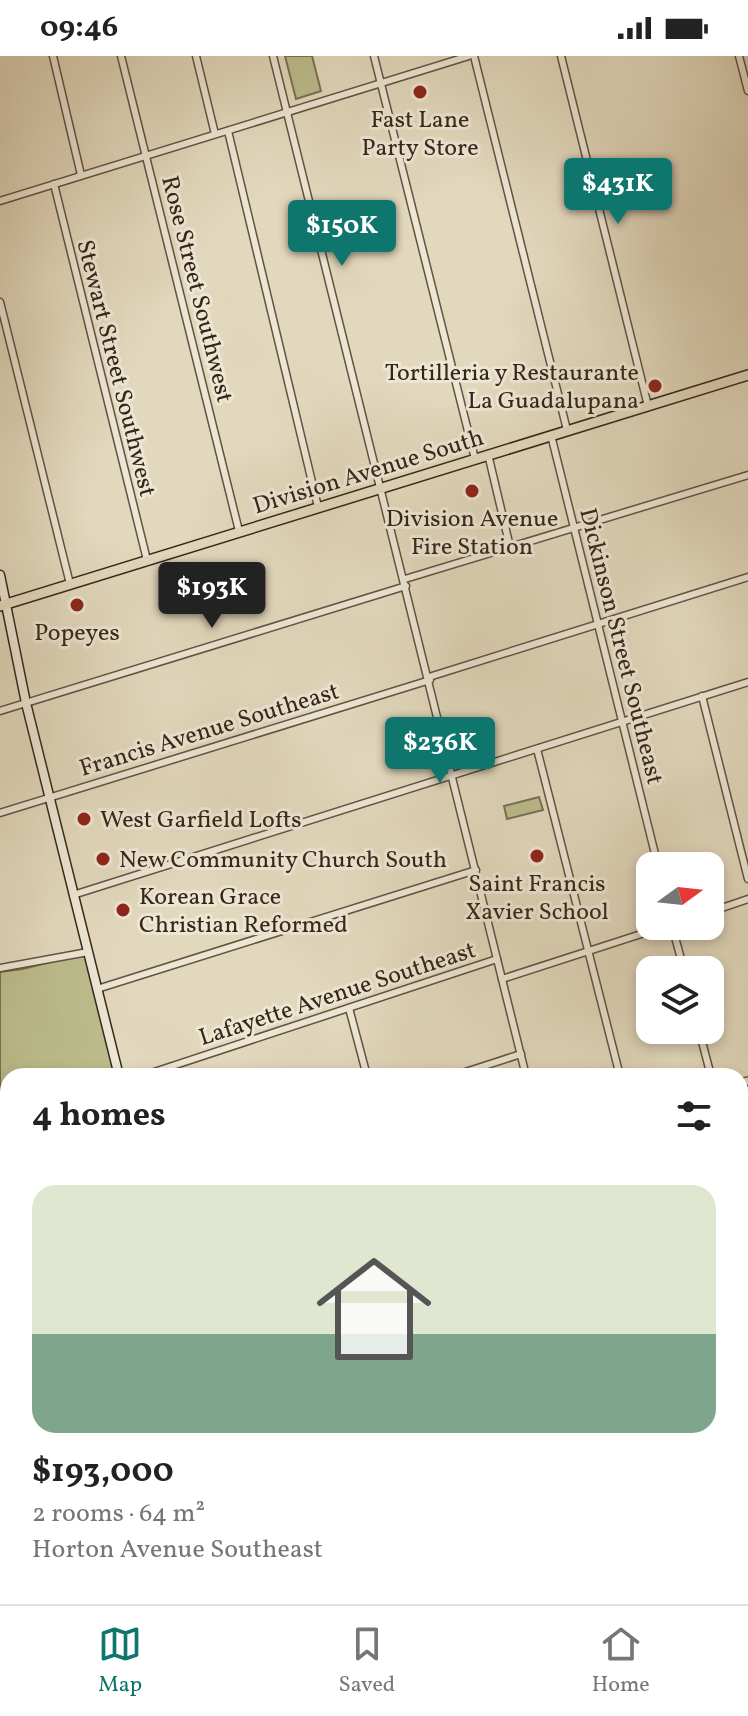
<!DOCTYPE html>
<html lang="en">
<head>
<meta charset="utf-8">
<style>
  :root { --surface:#fff; --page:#f2f2f2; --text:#222; --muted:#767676; --line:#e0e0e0; --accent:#0f766e }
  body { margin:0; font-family:Vollkorn,serif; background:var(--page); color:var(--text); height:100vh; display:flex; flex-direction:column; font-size:30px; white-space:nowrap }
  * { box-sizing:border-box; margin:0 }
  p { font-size:26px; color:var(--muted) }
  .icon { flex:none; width:44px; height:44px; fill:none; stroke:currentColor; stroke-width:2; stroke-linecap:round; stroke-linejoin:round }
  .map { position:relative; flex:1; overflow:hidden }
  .sheet { position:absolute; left:0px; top:1012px; width:748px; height:536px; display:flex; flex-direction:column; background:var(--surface); border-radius:24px 24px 0 0; box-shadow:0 4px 12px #0003 }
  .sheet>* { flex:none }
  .needle { width:52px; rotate:75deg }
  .tools { position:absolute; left:636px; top:796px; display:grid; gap:16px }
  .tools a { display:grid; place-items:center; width:88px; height:88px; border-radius:16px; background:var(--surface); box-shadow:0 4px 12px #0003; font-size:40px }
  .price { position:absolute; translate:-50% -68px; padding:0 18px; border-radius:8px; background:var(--accent); color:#fff; font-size:26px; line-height:52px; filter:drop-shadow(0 2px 4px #0008) }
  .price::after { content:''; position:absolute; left:50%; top:48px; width:24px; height:18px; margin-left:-12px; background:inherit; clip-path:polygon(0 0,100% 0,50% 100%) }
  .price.active { background:#222; color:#fff }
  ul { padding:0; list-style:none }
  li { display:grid; align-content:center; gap:16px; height:424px; padding:0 32px }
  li+li { border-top:2px solid var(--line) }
  li span { display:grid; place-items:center; height:248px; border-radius:24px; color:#555 }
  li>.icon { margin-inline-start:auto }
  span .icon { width:144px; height:144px; fill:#fffc; stroke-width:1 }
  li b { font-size:34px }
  h2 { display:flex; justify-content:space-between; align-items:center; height:96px; padding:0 32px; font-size:34px }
  .status { display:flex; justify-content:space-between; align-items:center; height:56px; padding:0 40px; background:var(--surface); direction:ltr }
  .status svg { height:22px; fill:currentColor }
  .dock { display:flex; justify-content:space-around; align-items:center; height:112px; border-top:2px solid var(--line); background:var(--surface); font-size:22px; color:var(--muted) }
  .dock a { display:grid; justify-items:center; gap:4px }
  .dock .active { color:var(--accent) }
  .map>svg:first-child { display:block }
</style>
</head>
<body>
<div class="status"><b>09:46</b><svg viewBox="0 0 49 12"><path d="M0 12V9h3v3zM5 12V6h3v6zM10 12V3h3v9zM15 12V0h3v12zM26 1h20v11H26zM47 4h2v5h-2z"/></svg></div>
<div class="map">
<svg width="748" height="1548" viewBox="0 0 748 1548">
  <rect width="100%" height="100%" fill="#e2d8bd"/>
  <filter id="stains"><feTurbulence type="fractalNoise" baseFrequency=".0025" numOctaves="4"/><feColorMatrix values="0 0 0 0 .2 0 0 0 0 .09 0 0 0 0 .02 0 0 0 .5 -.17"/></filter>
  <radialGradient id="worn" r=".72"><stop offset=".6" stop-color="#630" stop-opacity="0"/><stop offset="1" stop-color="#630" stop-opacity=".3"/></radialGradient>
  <g fill="#bbbc8c" stroke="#787152" stroke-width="2">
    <path d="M 285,0 L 312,0 L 321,35 L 296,43 Z"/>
    <path d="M 539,741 L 543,754 L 507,763 L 504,750 Z"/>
    <path d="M 85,897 L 115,1020 L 8,1020 L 8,1262 L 0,1264 L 0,916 L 23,913 Z"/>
  </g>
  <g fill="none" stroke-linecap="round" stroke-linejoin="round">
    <g stroke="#615241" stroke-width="9">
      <g id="minor">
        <path d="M 53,0 L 81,119"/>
        <path d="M 121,0 L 239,475"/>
        <path d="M 196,0 L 215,78"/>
        <path d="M 273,0 L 526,1020"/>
        <path d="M 374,0 L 475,403"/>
        <path d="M 474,0 L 567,374"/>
        <path d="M 561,0 L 648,350"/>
        <path d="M 739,0 L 748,35"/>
        <path d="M 228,75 L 318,451"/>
        <path d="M 54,128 L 147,504"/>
        <path d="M 0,145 L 469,0"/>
        <path d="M 0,246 L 70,528"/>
        <path d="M 551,379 L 658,810"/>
        <path d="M 488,398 L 510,491"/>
        <path d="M 405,523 L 748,419"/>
        <path d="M 429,621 L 748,521"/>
        <path d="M 702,640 L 748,823"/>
        <path d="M 0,655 L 406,530"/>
        <path d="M 537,693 L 620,1020"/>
        <path d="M 0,757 L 430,624"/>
        <path d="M 73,839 L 748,626"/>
        <path d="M 710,856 L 748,843"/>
        <path d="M 672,870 L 684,914"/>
        <path d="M 0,912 L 88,896"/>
        <path d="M 502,923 L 666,870"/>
        <path d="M 97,933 L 476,814"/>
        <path d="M 349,952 L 367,1020"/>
        <path d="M 699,974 L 711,1020"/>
        <path d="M 142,1020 L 497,903"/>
        <path d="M 453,1020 L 521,998"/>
        <path d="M 740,1129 L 748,1126"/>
        <path d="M 740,1145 L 748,1176"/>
        <path d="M 740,1231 L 748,1228"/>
        <path d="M 740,1333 L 748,1330"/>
        <path d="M 0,1372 L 8,1369"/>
        <path d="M 740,1428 L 748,1425"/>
        <path d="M 740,1441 L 748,1438"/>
        <path d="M 0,1474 L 8,1472"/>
        <path d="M 347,1540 L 349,1548"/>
        <path d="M 450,1540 L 453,1548"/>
        <path d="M 655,1540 L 657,1548"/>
        <path d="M 85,1548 L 110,1540"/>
        <path d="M 374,1548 L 399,1540"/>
        <path d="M 422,1548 L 446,1540"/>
        <path d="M 715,1548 L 739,1540"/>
      </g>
    </g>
    <g stroke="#615241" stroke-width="10">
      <g id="tertiary">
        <path d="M 740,1027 L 748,1025"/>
        <path d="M 0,1269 L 8,1267"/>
      </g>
    </g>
    <g stroke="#362618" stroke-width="11">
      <g id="secondary">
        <path d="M 0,519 L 26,647 L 119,1020"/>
        <path d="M 251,1540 L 253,1548"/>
      </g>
    </g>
    <g stroke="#362618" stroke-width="12">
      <path id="primary" d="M 0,550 L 748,319"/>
    </g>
    <use href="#minor" stroke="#ece6d4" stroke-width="6"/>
    <use href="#tertiary" stroke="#ece6d4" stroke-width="7"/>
    <use href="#secondary" stroke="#ece6d4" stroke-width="8"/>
    <use href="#primary" stroke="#e2d8bd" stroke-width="9"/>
  </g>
  <g fill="#8f2418" stroke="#ece6d4" stroke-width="3">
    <circle cx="420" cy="36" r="8"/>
    <circle cx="655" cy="330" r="8"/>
    <circle cx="472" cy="435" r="8"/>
    <circle cx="77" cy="549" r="8"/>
    <circle cx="84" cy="763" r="8"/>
    <circle cx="537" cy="800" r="8"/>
    <circle cx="103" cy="803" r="8"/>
    <circle cx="123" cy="854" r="8"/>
  </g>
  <g text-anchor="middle" stroke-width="6" stroke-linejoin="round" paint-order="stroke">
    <g font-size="24" fill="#362618" stroke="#ece6d4">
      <text x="420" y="71">Fast Lane<tspan x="420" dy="28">Party Store</tspan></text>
      <text x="639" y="324" text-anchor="end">Tortilleria y Restaurante<tspan x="639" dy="28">La Guadalupana</tspan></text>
      <text x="472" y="470">Division Avenue<tspan x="472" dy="28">Fire Station</tspan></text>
      <text x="77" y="584">Popeyes</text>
      <text x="100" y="771" text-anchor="start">West Garfield Lofts</text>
      <text x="119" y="811" text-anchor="start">New Community Church South</text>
      <text x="537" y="835">Saint Francis<tspan x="537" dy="28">Xavier School</tspan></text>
      <text x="139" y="848" text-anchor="start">Korean Grace<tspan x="139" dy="28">Christian Reformed</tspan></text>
    </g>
    <g font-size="24" fill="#362618" stroke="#ece6d4">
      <text transform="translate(198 233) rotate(76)" y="8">Rose Street Southwest</text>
      <text transform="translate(117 312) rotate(76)" y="8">Stewart Street Southwest</text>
      <text transform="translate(368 415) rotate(-17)" y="8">Division Avenue South</text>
      <text transform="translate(622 590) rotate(76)" y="8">Dickinson Street Southeast</text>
      <text transform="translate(209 673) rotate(-17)" y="8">Francis Avenue Southeast</text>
      <text transform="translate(337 937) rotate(-18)" y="8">Lafayette Avenue Southeast</text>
    </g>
  </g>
  <rect width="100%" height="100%" filter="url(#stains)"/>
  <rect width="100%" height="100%" fill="url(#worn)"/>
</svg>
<div class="tools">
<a><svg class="needle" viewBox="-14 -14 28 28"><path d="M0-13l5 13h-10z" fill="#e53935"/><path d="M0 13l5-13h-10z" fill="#767676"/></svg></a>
<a><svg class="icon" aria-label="layers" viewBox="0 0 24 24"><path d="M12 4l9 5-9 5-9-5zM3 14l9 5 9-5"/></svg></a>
</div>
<b class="price" style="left:618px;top:170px">$431K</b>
<b class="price" style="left:342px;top:212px">$150K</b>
<b class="price active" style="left:212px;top:574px">$193K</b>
<b class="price" style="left:440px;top:729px">$236K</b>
<section class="sheet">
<h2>4 homes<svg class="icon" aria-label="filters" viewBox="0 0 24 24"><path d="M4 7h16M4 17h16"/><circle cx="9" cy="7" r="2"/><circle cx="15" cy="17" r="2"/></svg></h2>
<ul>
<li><span style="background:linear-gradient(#dfe7d0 60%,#7fa58c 0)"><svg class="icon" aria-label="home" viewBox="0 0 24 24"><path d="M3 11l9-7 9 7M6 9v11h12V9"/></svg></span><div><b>$193,000</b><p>2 rooms · 64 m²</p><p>Horton Avenue Southeast</p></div></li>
</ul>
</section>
</div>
<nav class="dock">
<a class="active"><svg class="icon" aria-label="map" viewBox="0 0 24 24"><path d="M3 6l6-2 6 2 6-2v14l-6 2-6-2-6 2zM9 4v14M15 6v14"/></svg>Map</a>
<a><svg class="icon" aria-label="saved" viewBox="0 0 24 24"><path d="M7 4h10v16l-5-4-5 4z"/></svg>Saved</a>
<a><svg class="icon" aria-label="home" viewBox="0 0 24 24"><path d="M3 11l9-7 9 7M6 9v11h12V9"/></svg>Home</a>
</nav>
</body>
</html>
